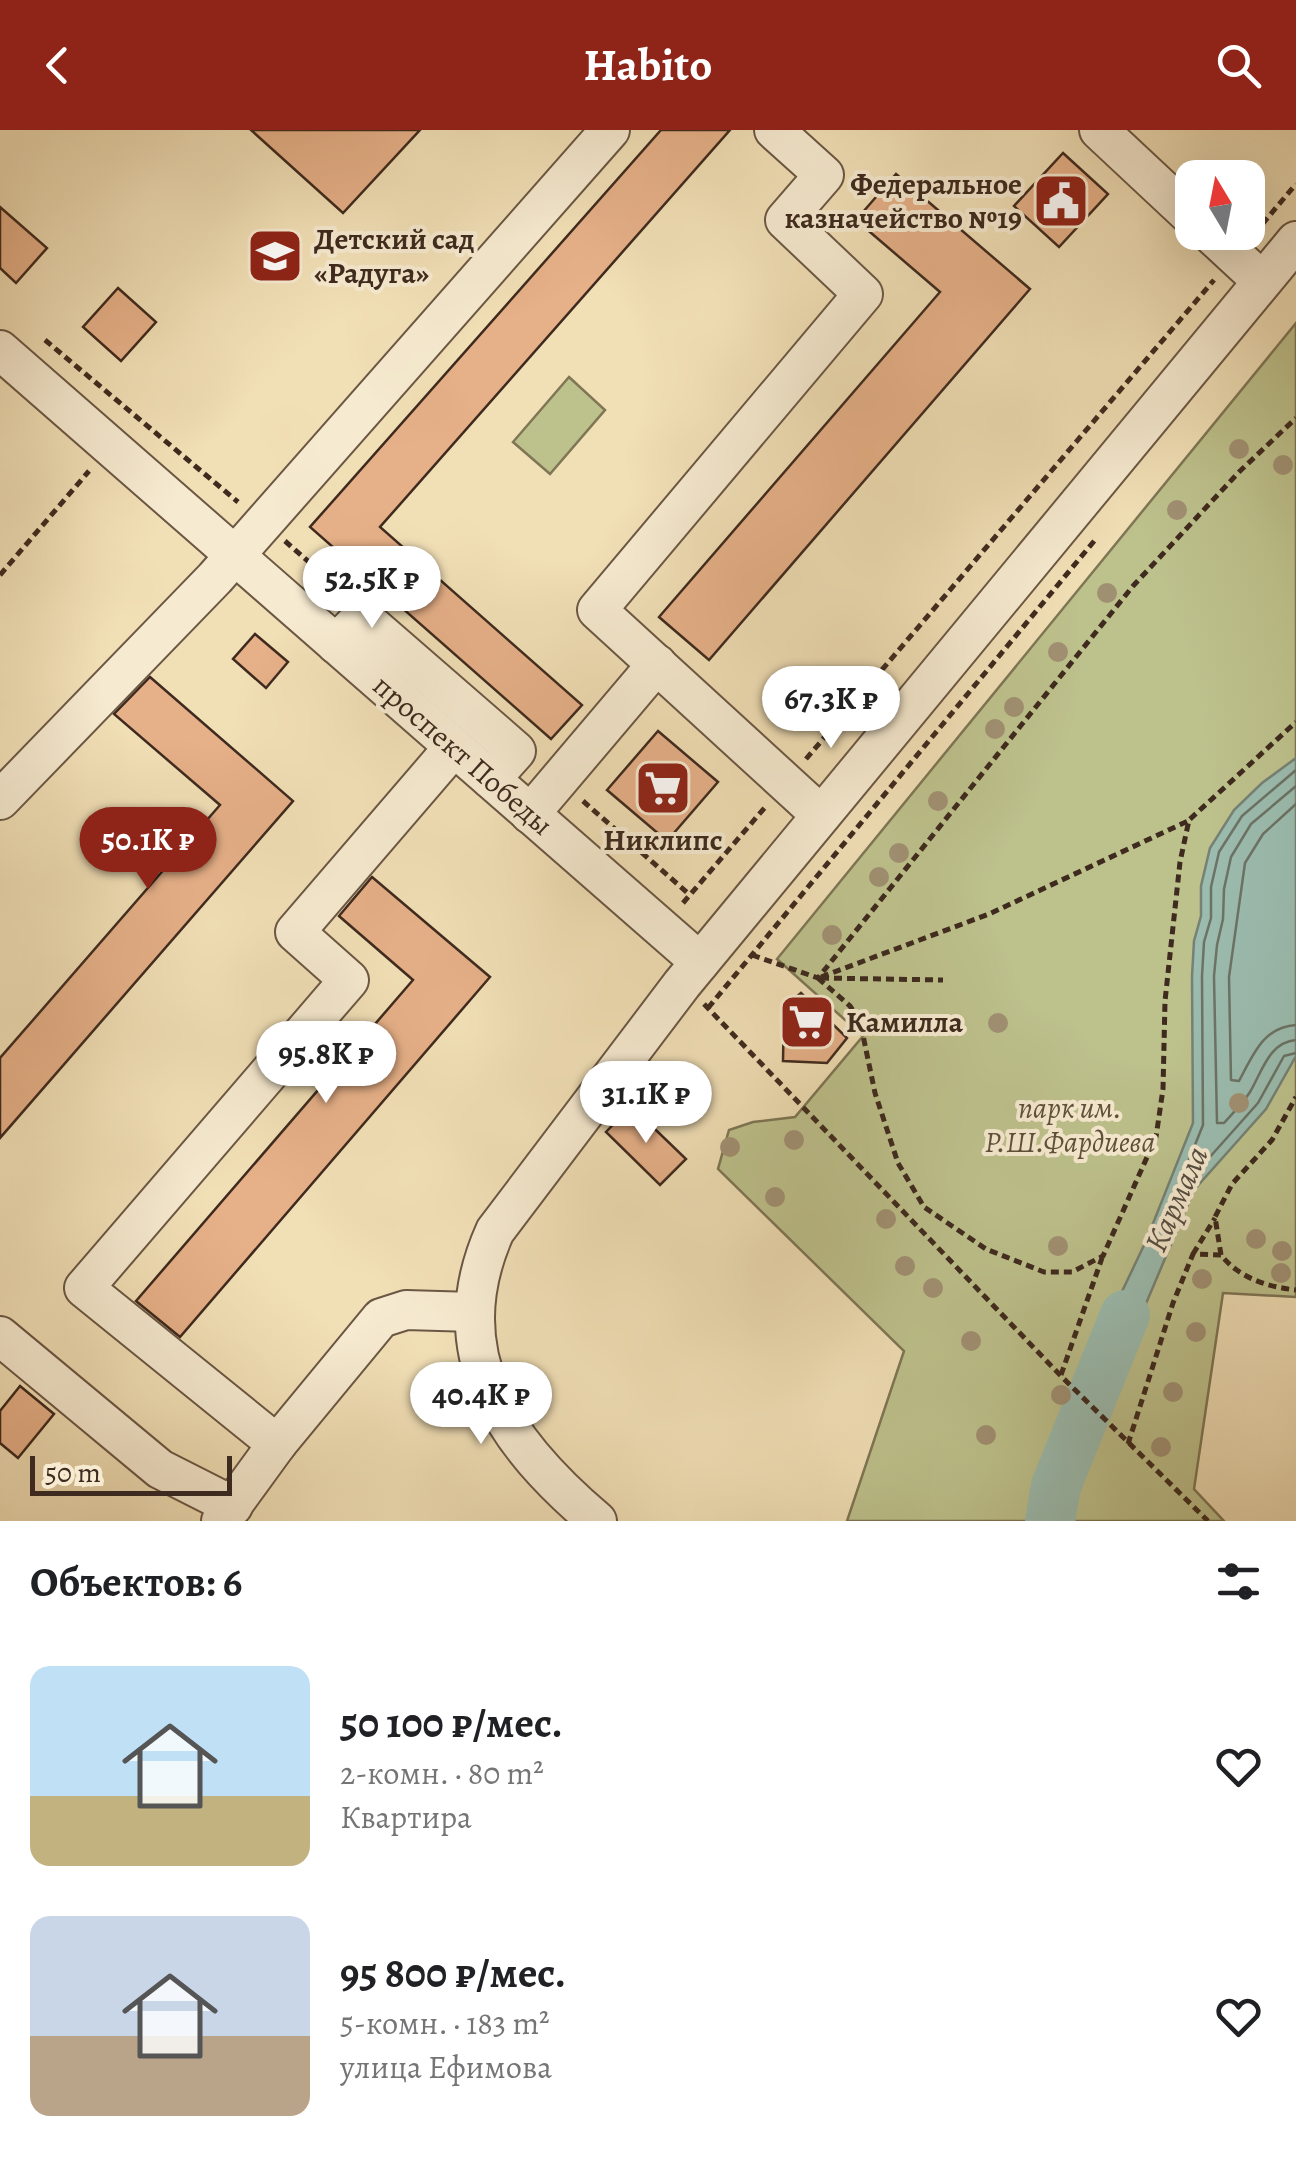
<!DOCTYPE html>
<html lang="ru">
<head>
<meta charset="utf-8">
<style>
  :root { --surface:#fff; --page:#f6f6f6; --text:#202124; --muted:#757577; --accent:#8f2418 }
  body { margin:0; font-family:Alegreya,serif; background:var(--page); color:var(--text); height:100vh; display:flex; flex-direction:column; font-size:38px; white-space:nowrap }
  * { box-sizing:border-box; margin:0 }
  p { font-size:32px; color:var(--muted) }
  .icon { flex:none; width:55px; height:55px; fill:none; stroke:currentColor; stroke-width:2; stroke-linecap:round; stroke-linejoin:round }
  .map { position:relative; height:1391px; overflow:hidden }
  .drawer { display:flex; flex-direction:column; background:var(--surface); flex:1 }
  .drawer>* { flex:none }
  .needle { width:65px; rotate:350deg }
  .buttons { position:absolute; left:1175px; top:30px; display:grid; gap:20px }
  .buttons a { display:grid; place-items:center; width:90px; height:90px; border-radius:20px; background:var(--surface); box-shadow:0 10px 40px #0002; font-size:50px }
  .scale { position:absolute; left:30px; bottom:25px; width:202px; box-sizing:border-box; padding-left:10px; border:5px solid #3e2a1e; border-top:0; font-size:28px; line-height:35px; white-space:nowrap; color:#3e2a1e; -webkit-text-stroke:8px #f6ead0; paint-order:stroke }
  .price { position:absolute; translate:-50% -85px; padding:0 22px; border-radius:35px; background:#fff; color:#222; font-size:32px; line-height:65px; filter:drop-shadow(0 2px 5px #0008) }
  .price::after { content:''; position:absolute; left:50%; top:60px; width:30px; height:22px; margin-left:-15px; background:inherit; clip-path:polygon(0 0,100% 0,50% 100%) }
  .price.selected { background:var(--accent); color:#fff }
  ul { padding:0; list-style:none }
  li { display:flex; align-items:center; gap:30px; height:250px; padding:0 30px }
  li span { display:grid; place-items:center; flex:none; width:280px; height:200px; border-radius:20px; color:#555 }
  li>.icon { margin-inline-start:auto }
  span .icon { width:120px; height:120px; fill:#fffc; stroke-width:1 }
  li b { font-size:42px }
  h2 { display:flex; justify-content:space-between; align-items:center; height:120px; padding:0 30px; font-size:42px }
  header { display:flex; justify-content:space-between; align-items:center; height:130px; padding:0 30px; background:var(--accent); color:#fff; font-size:45px; font-weight:600 }
  .map>svg:first-child { display:block }
</style>
</head>
<body>
<header><svg class="icon" aria-label="back" viewBox="0 0 24 24"><path d="M15 5l-7 7 7 7"/></svg>Habito<svg class="icon" aria-label="search" viewBox="0 0 24 24"><circle cx="10" cy="10" r="6"/><path d="M15 15l6 6"/></svg></header>
<div class="map">
<svg width="1296" height="1391" viewBox="0 0 1296 1391">
  <rect width="100%" height="100%" fill="#f1dfb6"/>
  <filter id="stains"><feTurbulence type="fractalNoise" baseFrequency=".002" numOctaves="4"/><feColorMatrix values="0 0 0 0 .2 0 0 0 0 .09 0 0 0 0 .02 0 0 0 .5 -.17"/></filter>
  <radialGradient id="worn" r=".72"><stop offset=".6" stop-color="#630" stop-opacity="0"/><stop offset="1" stop-color="#630" stop-opacity=".3"/></radialGradient>
  <g fill="#bdc18c" stroke="#7e7655" stroke-width="2.5">
    <path d="M 1296,193 L 1296,1167 L 1223,1163 L 1194,1359 L 1224,1391 L 847,1391 L 904,1221 L 718,1039 L 729,1000 L 753,992 L 795,987 L 863,906 L 777,829 Z"/>
    <path d="M 569,247 L 605,280 L 550,344 L 513,312 Z"/>
  </g>
  <path fill="#9bbcaf" stroke="#768275" stroke-width="2.5" d="M 1296,628 L 1296,926 L 1266,979 L 1194,1060 L 1101,1280 L 1056,1376 L 1054,1391 L 1038,1391 L 1085,1270 L 1105,1257 L 1097,1236 L 1117,1172 L 1146,1111 L 1193,993 L 1192,846 L 1194,811 L 1201,786 L 1201,756 L 1210,718 L 1234,680 L 1262,653 Z"/>
  <g fill="none" stroke-linecap="round" stroke-linejoin="round">
    <g stroke="#6c7366" stroke-width="2.5">
      <path d="M 1296,640 L 1242,686 L 1219,722 L 1211,757 L 1211,788 L 1204,812 L 1202,846 L 1203,995 L 1184,1042 L 1186,1047 L 1192,1047 L 1258,973 L 1284,926 L 1296,923"/>
      <path d="M 1296,656 L 1251,694 L 1231,727 L 1224,759 L 1223,789 L 1217,815 L 1214,846 L 1217,993 L 1224,993 C 1233,983 1243,973 1250,962 C 1262,942 1269,912 1296,910"/>
      <path d="M 1296,674 L 1263,704 L 1245,733 L 1229,847 L 1231,950 L 1239,951 C 1253,925 1263,897 1296,895"/>
    </g>
    <path stroke="#9bbcaf" stroke-width="50" d="M 1050,1391 L 1056,1356 L 1125,1185"/>
  </g>
  <g fill="#e6b088" stroke="#3e2a1e" stroke-width="2.5">
    <path d="M 251,0 L 420,0 L 343,83 Z"/>
    <path d="M 661,0 L 730,0 L 380,397 L 582,575 L 551,609 L 310,397 Z"/>
    <path d="M 1063,23 L 1108,64 L 1059,117 L 1014,76 Z"/>
    <path d="M 896,44 L 1030,159 L 709,530 L 659,487 L 940,162 L 856,90 Z"/>
    <path d="M 0,77 L 47,118 L 16,153 L 0,138 Z"/>
    <path d="M 118,158 L 156,192 L 121,231 L 83,197 Z"/>
    <path d="M 255,504 L 288,532 L 266,558 L 233,529 Z"/>
    <path d="M 150,547 L 293,671 L 0,1008 L 0,928 L 220,675 L 114,584 Z"/>
    <path d="M 658,601 L 718,652 L 667,711 L 607,660 Z"/>
    <path d="M 372,747 L 490,847 L 180,1207 L 136,1171 L 413,850 L 339,786 Z"/>
    <path d="M 801,863 L 847,908 L 827,933 L 783,931 L 784,877 Z"/>
    <path d="M 631,976 L 686,1029 L 660,1055 L 606,1002 Z"/>
    <path d="M 20,1256 L 54,1284 L 18,1328 L 0,1313 L 0,1281 Z"/>
  </g>
  <g fill="none" stroke-linecap="round" stroke-linejoin="round">
    <g stroke="#6b5744" stroke-width="42">
      <g id="minor">
        <path d="M 774,0 L 824,45 L 785,90 L 863,164 L 597,480 L 821,685"/>
        <path d="M 1099,0 L 1192,87"/>
        <path d="M 1209,102 L 1262,151"/>
        <path d="M 0,220 L 700,832"/>
        <path d="M 336,514 L 362,487 L 516,621 L 491,649"/>
        <path d="M 0,670 L 215,448 L 610,0"/>
        <path d="M 530,684 L 657,534"/>
        <path d="M 0,1206 L 160,1339 L 233,1376"/>
        <path d="M 277,1314 L 84,1158 L 349,850 L 295,802 L 454,617"/>
        <path d="M 221,1391 L 277,1314 L 381,1188 L 406,1180 L 473,1182"/>
        <path d="M 597,1391 C 505,1313 440,1224 495,1101 L 682,854 L 1296,111"/>
      </g>
    </g>
    <g stroke="#3e2a1e" stroke-width="5" stroke-dasharray="8 5" stroke-linecap="butt">
      <path d="M 1254,104 L 1296,54"/>
      <path d="M 45,210 L 238,372"/>
      <path d="M 285,411 L 344,463"/>
      <path d="M 0,445 L 89,341"/>
      <path d="M 806,629 L 1214,150"/>
      <path d="M 583,671 L 690,765"/>
      <path d="M 683,773 L 767,675"/>
      <path d="M 752,825 L 818,848 L 1133,456 L 1239,342 L 1296,288"/>
      <path d="M 821,847 L 989,784 L 1188,691"/>
      <path d="M 818,848 L 850,876 L 860,891 L 875,963 L 898,1033 L 924,1077 L 986,1119 L 1044,1142 L 1072,1142 L 1103,1126 L 1156,1007 L 1163,959 L 1165,871 L 1180,732 L 1189,690 L 1296,592"/>
      <path d="M 821,848 L 943,850"/>
      <path d="M 704,874 L 1061,1246 L 1208,1391"/>
      <path d="M 708,878 L 1095,410"/>
      <path d="M 1193,1124 L 1215,1088"/>
      <path d="M 1221,1125 L 1215,1087 L 1232,1054 L 1272,1010 L 1296,967"/>
      <path d="M 1061,1245 L 1102,1128"/>
      <path d="M 1128,1314 L 1173,1173 L 1193,1124 L 1221,1125 C 1239,1148 1268,1157 1296,1160"/>
    </g>
    <use href="#minor" stroke="#f6ead0" stroke-width="38"/>
  </g>
  <g fill="#a09072">
    <circle cx="1239" cy="319" r="10"/>
    <circle cx="1283" cy="335" r="10"/>
    <circle cx="1177" cy="380" r="10"/>
    <circle cx="1107" cy="463" r="10"/>
    <circle cx="1058" cy="522" r="10"/>
    <circle cx="1014" cy="577" r="10"/>
    <circle cx="995" cy="599" r="10"/>
    <circle cx="938" cy="671" r="10"/>
    <circle cx="899" cy="723" r="10"/>
    <circle cx="879" cy="747" r="10"/>
    <circle cx="832" cy="805" r="10"/>
    <circle cx="998" cy="893" r="10"/>
    <circle cx="1239" cy="973" r="10"/>
    <circle cx="794" cy="1010" r="10"/>
    <circle cx="730" cy="1017" r="10"/>
    <circle cx="775" cy="1067" r="10"/>
    <circle cx="886" cy="1089" r="10"/>
    <circle cx="1256" cy="1109" r="10"/>
    <circle cx="1058" cy="1116" r="10"/>
    <circle cx="1282" cy="1121" r="10"/>
    <circle cx="905" cy="1136" r="10"/>
    <circle cx="1281" cy="1143" r="10"/>
    <circle cx="1202" cy="1149" r="10"/>
    <circle cx="933" cy="1158" r="10"/>
    <circle cx="1196" cy="1202" r="10"/>
    <circle cx="971" cy="1211" r="10"/>
    <circle cx="1173" cy="1262" r="10"/>
    <circle cx="1061" cy="1265" r="10"/>
    <circle cx="986" cy="1305" r="10"/>
    <circle cx="1161" cy="1317" r="10"/>
  </g>
  <defs>
    <g id="civic-square" transform="scale(2.875)"><rect x="-9" y="-9" width="18" height="18" rx="4" fill="#8f2418" stroke="#f6ead0"/><path d="M-.6-6.5H3V-4.5H.6V-3L4-1V1h2V6H-6V1h2V-1L-.6-3ZM-1.2 2.5V6h2.4V2.5Z" fill="#fff"/></g>
    <g id="school-square" transform="scale(2.875)"><rect x="-9" y="-9" width="18" height="18" rx="4" fill="#8f2418" stroke="#f6ead0"/><path d="M0-5L7-2L0 1L-7-2ZM-4 1L0 2.5L4 1V4Q0 6-4 4Z" fill="#fff"/></g>
    <g id="supermarket-square" transform="scale(2.875)"><rect x="-9" y="-9" width="18" height="18" rx="4" fill="#8f2418" stroke="#f6ead0"/><path d="M-6-5.5h2.5l.6 2H6L4.5 2H-2.5L-4.4-4H-6ZM-1.5 3.2a1.3 1.3 0 1 0 .1 0ZM3 3.2a1.3 1.3 0 1 0 .1 0Z" fill="#fff"/></g>
  </defs>
  <g fill-rule="evenodd">
    <use href="#civic-square" x="1061" y="71"/>
    <use href="#school-square" x="275" y="126"/>
    <use href="#supermarket-square" x="663" y="658"/>
    <use href="#supermarket-square" x="807" y="892"/>
  </g>
  <g text-anchor="middle" stroke-width="8" stroke-linejoin="round" paint-order="stroke">
    <g font-size="30" font-weight="bold" fill="#3e2a1e" stroke="#f6ead0" text-anchor="start">
      <text x="1022" y="64" text-anchor="end">Федеральное<tspan x="1022" dy="34">казначейство №19</tspan></text>
      <text x="314" y="119">Детский сад<tspan x="314" dy="34">«Радуга»</tspan></text>
      <text x="663" y="720" text-anchor="middle">Никлипс</text>
      <text x="846" y="902">Камилла</text>
    </g>
    <g font-size="30" fill="#3e2a1e" stroke="#f6ead0">
      <text transform="translate(463 625) rotate(41)" y="10">проспект Победы</text>
    </g>
    <g font-size="30" font-style="italic" fill="#5e503a" stroke="#f6ead0">
      <text x="1070" y="988">парк им.<tspan x="1070" dy="34">Р.Ш.Фардиева</tspan></text>
    </g>
    <g font-size="32" font-style="italic" fill="#554e42" stroke="#f6ead0">
      <text transform="translate(1176 1069) rotate(-66)" y="11">Кармала</text>
    </g>
  </g>
  <rect width="100%" height="100%" filter="url(#stains)"/>
  <rect width="100%" height="100%" fill="url(#worn)"/>
</svg>
<div class="buttons">
<a><svg class="needle" viewBox="-14 -14 28 28"><path d="M0-13l5 13h-10z" fill="#e53935"/><path d="M0 13l5-13h-10z" fill="#757577"/></svg></a>
</div>
<div class="scale">50 m</div>
<b class="price" style="left:372px;top:501px">52.5K ₽</b>
<b class="price" style="left:831px;top:621px">67.3K ₽</b>
<b class="price selected" style="left:148px;top:762px">50.1K ₽</b>
<b class="price" style="left:326px;top:976px">95.8K ₽</b>
<b class="price" style="left:646px;top:1016px">31.1K ₽</b>
<b class="price" style="left:481px;top:1317px">40.4K ₽</b>
</div>
<section class="drawer">
<h2>Объектов: 6<svg class="icon" aria-label="filters" viewBox="0 0 24 24"><path d="M4 7h16M4 17h16"/><circle cx="9" cy="7" r="2"/><circle cx="15" cy="17" r="2"/></svg></h2>
<ul>
<li><span style="background:linear-gradient(#bfe0f5 65%,#c2b280 0)"><svg class="icon" aria-label="home" viewBox="0 0 24 24"><path d="M3 11l9-7 9 7M6 9v11h12V9"/></svg></span><div><b>50 100 ₽/мес.</b><p>2-комн. · 80 m²</p><p>Квартира</p></div><svg class="icon" aria-label="heart" viewBox="0 0 24 24"><path d="M12 20l-8-8c-3-5 5-10 8-4 3-6 11-1 8 4z"/></svg></li>
<li><span style="background:linear-gradient(#c9d6e8 60%,#b9a48a 0)"><svg class="icon" aria-label="home" viewBox="0 0 24 24"><path d="M3 11l9-7 9 7M6 9v11h12V9"/></svg></span><div><b>95 800 ₽/мес.</b><p>5-комн. · 183 m²</p><p>улица Ефимова</p></div><svg class="icon" aria-label="heart" viewBox="0 0 24 24"><path d="M12 20l-8-8c-3-5 5-10 8-4 3-6 11-1 8 4z"/></svg></li>
</ul>
</section>
</body>
</html>
